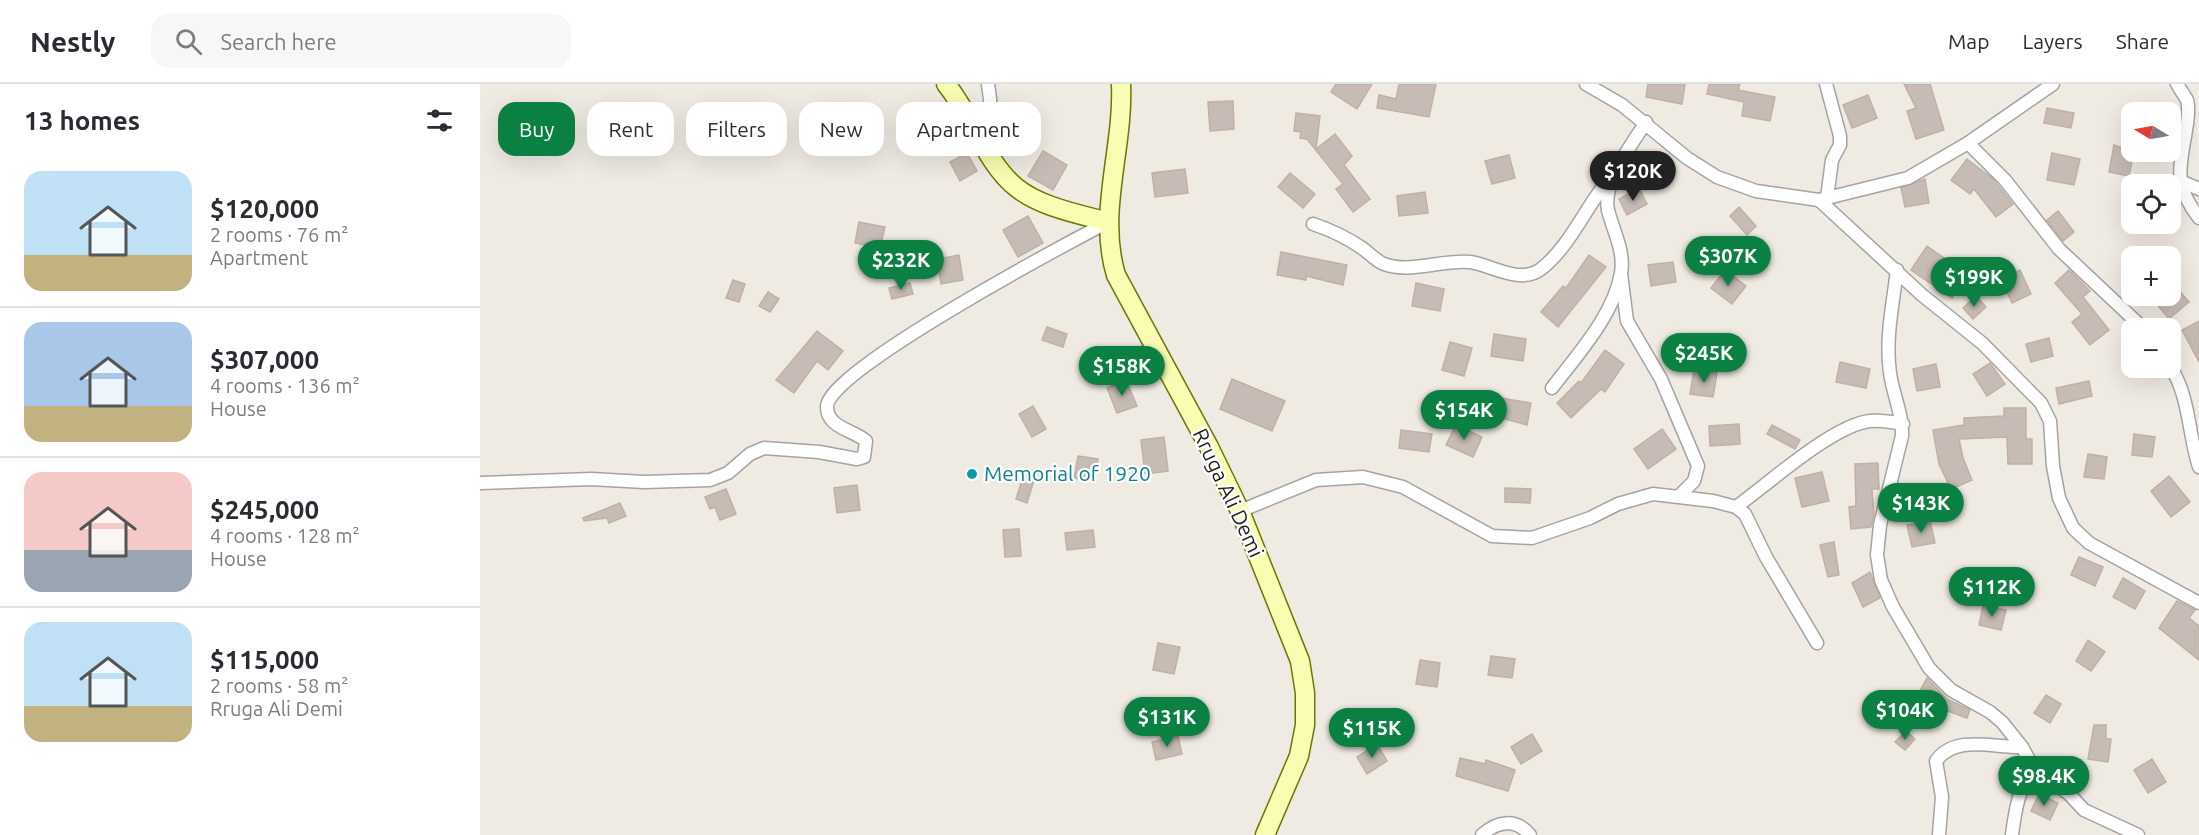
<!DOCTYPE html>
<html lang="en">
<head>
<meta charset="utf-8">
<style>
  :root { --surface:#fff; --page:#f7f7f7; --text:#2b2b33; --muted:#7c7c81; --line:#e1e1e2; --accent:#0b8043 }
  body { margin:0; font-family:Ubuntu,sans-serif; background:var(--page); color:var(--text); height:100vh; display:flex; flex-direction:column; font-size:22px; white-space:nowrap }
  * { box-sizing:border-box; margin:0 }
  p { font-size:20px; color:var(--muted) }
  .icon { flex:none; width:33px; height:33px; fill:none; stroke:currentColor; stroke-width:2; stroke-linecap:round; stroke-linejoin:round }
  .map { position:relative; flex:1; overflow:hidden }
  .sheet { display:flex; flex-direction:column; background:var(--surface); width:480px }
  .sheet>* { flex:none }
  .banner { position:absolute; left:18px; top:18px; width:570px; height:54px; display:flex; gap:12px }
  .needle { width:39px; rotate:280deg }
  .tools { position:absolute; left:1641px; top:18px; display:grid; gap:12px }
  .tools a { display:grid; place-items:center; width:60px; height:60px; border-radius:12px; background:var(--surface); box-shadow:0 6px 24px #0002; font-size:30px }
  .price { position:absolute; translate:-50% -51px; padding:0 14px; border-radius:21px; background:var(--accent); color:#fff; font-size:20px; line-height:39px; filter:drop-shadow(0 2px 3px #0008) }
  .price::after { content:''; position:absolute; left:50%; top:36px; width:18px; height:14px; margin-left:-9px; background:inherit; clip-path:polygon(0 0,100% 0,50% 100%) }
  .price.on { background:#222; color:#fff }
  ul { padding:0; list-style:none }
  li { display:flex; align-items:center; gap:18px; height:150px; padding:0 24px }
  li+li { border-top:2px solid var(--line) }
  li span { display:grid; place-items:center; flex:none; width:168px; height:120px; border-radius:18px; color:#555 }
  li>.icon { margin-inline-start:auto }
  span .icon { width:72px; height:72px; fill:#fffc; stroke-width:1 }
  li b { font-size:26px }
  h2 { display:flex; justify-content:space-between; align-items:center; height:72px; padding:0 24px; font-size:26px }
  .pill { padding:0 21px; border-radius:18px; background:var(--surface); box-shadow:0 6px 24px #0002; font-size:21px; line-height:54px }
  .pill.on { background:var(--accent); color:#fff }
  header { display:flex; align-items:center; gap:36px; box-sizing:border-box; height:84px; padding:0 30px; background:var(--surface); border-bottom:2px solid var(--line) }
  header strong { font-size:28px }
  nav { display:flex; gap:33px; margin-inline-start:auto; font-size:21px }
  .search { width:420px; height:54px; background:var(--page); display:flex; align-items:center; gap:15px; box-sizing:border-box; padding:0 21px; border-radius:18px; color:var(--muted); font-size:22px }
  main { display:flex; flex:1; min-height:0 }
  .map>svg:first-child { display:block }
</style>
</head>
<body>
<header>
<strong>Nestly</strong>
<div class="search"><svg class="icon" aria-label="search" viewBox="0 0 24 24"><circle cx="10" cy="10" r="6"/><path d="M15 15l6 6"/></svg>Search here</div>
<nav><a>Map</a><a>Layers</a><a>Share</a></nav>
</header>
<main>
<section class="sheet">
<h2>13 homes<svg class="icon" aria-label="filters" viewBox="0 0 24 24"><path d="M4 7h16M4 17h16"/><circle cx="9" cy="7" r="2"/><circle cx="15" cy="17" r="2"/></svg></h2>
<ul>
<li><span style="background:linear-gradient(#bfe0f5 70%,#c2b280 0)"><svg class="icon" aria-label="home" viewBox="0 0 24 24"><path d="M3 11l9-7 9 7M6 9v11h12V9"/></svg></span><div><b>$120,000</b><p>2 rooms · 76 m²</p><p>Apartment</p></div></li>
<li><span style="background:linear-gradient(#a9c7e8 70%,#c2b280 0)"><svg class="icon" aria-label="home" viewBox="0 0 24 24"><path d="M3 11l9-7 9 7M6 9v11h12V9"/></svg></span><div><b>$307,000</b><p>4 rooms · 136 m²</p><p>House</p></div></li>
<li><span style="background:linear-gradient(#f6c9c9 65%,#9aa5b1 0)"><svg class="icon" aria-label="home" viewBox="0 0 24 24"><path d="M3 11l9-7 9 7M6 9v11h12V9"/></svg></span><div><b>$245,000</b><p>4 rooms · 128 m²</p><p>House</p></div></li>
<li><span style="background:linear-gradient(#bfe0f5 70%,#c2b280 0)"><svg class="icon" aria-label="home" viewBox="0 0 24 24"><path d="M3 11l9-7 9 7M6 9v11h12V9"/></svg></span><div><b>$115,000</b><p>2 rooms · 58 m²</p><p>Rruga Ali Demi</p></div></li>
</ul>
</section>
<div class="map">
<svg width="1719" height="751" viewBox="0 0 1719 751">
  <rect width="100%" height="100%" fill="#efeae2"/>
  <g fill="#c6bcb5" stroke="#c1b0a3" stroke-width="1.5">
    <path d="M 856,0 L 892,0 L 877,25 L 851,8 Z"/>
    <path d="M 919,0 L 956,0 L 949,33 L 897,24 L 899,11 L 916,15 Z"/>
    <path d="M 1168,0 L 1205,0 L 1202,20 L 1166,13 Z"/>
    <path d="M 1229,0 L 1260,0 L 1258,6 L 1295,13 L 1290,37 L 1262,32 L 1264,18 L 1227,10 Z"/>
    <path d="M 1424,0 L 1450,0 L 1464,46 L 1436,55 L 1427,27 L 1436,24 Z"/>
    <path d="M 1388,11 L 1397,34 L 1372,44 L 1363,21 Z"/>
    <path d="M 753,17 L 754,45 L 730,47 L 728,18 Z"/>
    <path d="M 1567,24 L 1594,29 L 1591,44 L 1564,39 Z"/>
    <path d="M 816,29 L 840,32 L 836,65 L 855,50 L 872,72 L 864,81 L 890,115 L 873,128 L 856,105 L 863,100 L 827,55 L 820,54 L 821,48 L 814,47 Z"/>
    <path d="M 1634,61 L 1654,68 L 1649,92 L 1629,88 Z"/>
    <path d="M 563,67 L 587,81 L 573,106 L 548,92 Z"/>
    <path d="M 487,69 L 497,87 L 480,97 L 470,78 Z"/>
    <path d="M 1572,69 L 1600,75 L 1594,101 L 1567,96 Z"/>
    <path d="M 1029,71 L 1035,94 L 1012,100 L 1005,77 Z"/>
    <path d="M 1487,75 L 1512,94 L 1533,120 L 1516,133 L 1494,105 L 1490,110 L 1471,96 Z"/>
    <path d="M 705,85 L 708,109 L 675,113 L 672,89 Z"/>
    <path d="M 810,89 L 835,110 L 823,124 L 798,103 Z"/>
    <path d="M 1445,95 L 1449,119 L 1425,123 L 1421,104 Z"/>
    <path d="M 1159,104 L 1167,120 L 1147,131 L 1139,115 Z"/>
    <path d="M 945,108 L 948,129 L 919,132 L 917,112 Z"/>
    <path d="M 1259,123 L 1276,142 L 1267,151 L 1250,132 Z"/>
    <path d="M 1578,127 L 1594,148 L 1583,157 L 1567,136 Z"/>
    <path d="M 548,132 L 563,159 L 538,173 L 523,146 Z"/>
    <path d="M 379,138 L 405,143 L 400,164 L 375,159 Z"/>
    <path d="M 1447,162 L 1488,191 L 1472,214 L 1431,186 Z"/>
    <path d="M 801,168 L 867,181 L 863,201 L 826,192 L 826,196 L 797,191 Z"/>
    <path d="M 479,171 L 483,196 L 461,200 L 457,175 Z"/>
    <path d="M 1109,171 L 1126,183 L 1078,243 L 1061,228 L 1083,202 L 1086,204 Z"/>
    <path d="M 1193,178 L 1196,198 L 1171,202 L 1168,181 Z"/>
    <path d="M 1245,186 L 1266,202 L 1252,220 L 1231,204 Z"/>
    <path d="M 1540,186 L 1551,210 L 1532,219 L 1521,195 Z"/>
    <path d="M 1589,186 L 1610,207 L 1603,213 L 1629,246 L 1610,261 L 1592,238 L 1602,230 L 1575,199 Z"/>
    <path d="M 253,196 L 265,200 L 259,218 L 246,214 Z"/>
    <path d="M 1690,196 L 1709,218 L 1689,235 L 1670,212 L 1690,212 Z"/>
    <path d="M 430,199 L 433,210 L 412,215 L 409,204 Z"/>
    <path d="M 936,199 L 964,205 L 960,227 L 932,222 Z"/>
    <path d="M 288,208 L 299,215 L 290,228 L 279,222 Z"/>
    <path d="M 1496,212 L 1506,223 L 1493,235 L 1483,224 Z"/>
    <path d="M 1719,237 L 1719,278 L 1702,246 Z"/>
    <path d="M 567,243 L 587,250 L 583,263 L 562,256 Z"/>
    <path d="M 337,247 L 363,267 L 348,286 L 337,277 L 314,309 L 296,296 Z"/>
    <path d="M 1014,250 L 1046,255 L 1043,277 L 1011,272 Z"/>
    <path d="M 1569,254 L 1573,272 L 1551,278 L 1546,260 Z"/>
    <path d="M 970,258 L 992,264 L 984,292 L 962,286 Z"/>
    <path d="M 1125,266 L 1144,280 L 1125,308 L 1121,305 L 1091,334 L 1077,319 L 1099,297 L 1101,299 Z"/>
    <path d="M 1360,278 L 1390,285 L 1386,304 L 1356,298 Z"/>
    <path d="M 1510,279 L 1525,300 L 1507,312 L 1493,290 Z"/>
    <path d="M 1456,280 L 1460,303 L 1437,307 L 1433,285 Z"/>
    <path d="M 1214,286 L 1237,289 L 1233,313 L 1210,310 Z"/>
    <path d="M 752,295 L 805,317 L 792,347 L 740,325 Z"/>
    <path d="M 646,296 L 657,322 L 637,329 L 627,304 Z"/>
    <path d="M 1609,297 L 1612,312 L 1579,320 L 1576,304 Z"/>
    <path d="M 1021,314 L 1051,319 L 1047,341 L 1018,333 Z"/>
    <path d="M 553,322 L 566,345 L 552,353 L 539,330 Z"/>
    <path d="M 1524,324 L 1546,324 L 1546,355 L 1552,355 L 1552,380 L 1528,380 L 1527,353 L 1479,355 L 1483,374 L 1492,396 L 1471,405 L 1459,380 L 1453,346 L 1484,341 L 1484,334 L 1524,332 Z"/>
    <path d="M 1259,340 L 1260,360 L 1230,362 L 1229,342 Z"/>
    <path d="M 976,341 L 1002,353 L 993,373 L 966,361 Z"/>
    <path d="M 1292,341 L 1320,356 L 1315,365 L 1287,350 Z"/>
    <path d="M 1182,345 L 1196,365 L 1168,385 L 1154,365 Z"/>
    <path d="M 921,346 L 952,350 L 949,368 L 919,364 Z"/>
    <path d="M 1654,350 L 1675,353 L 1672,373 L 1652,371 Z"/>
    <path d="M 684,353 L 688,387 L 665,390 L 661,356 Z"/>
    <path d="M 1608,370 L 1627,373 L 1624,395 L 1604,393 Z"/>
    <path d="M 598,372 L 618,375 L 614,397 L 594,394 Z"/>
    <path d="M 1398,379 L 1399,405 L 1392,405 L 1394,431 L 1391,443 L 1371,445 L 1369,423 L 1376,422 L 1375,380 Z"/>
    <path d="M 1342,388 L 1349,417 L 1322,423 L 1315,394 Z"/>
    <path d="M 544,390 L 555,393 L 547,419 L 536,415 Z"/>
    <path d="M 1689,392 L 1710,418 L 1691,433 L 1671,407 Z"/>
    <path d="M 377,401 L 380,426 L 357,429 L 354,404 Z"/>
    <path d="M 1025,404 L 1051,405 L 1050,419 L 1025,418 Z"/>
    <path d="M 246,405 L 256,430 L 240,436 L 235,423 L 230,425 L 225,413 Z"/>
    <path d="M 140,419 L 146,432 L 129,439 L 127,434 L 104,437 L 103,434 Z"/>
    <path d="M 1450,437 L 1455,459 L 1432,463 L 1427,441 Z"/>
    <path d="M 539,445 L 541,472 L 525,473 L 523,446 Z"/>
    <path d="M 613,446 L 615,463 L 587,466 L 585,449 Z"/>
    <path d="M 1354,458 L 1359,491 L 1348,493 L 1340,461 Z"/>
    <path d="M 1599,473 L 1623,483 L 1615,502 L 1591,491 Z"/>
    <path d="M 1390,488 L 1400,514 L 1383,523 L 1372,499 Z"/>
    <path d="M 1643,494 L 1665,507 L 1655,525 L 1633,513 Z"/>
    <path d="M 1697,517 L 1715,526 L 1709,534 L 1719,542 L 1719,576 L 1679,544 Z"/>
    <path d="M 1503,522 L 1526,526 L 1521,546 L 1499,541 Z"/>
    <path d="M 1608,556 L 1625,568 L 1611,587 L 1596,577 Z"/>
    <path d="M 678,559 L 700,563 L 694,590 L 673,586 Z"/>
    <path d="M 1011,572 L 1035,575 L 1032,594 L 1008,591 Z"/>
    <path d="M 940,576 L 960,579 L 957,603 L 936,600 Z"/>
    <path d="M 1447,594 L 1467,615 L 1490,626 L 1487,634 L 1462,625 L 1461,627 L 1436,614 Z"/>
    <path d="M 1566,611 L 1581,620 L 1570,639 L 1554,629 Z"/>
    <path d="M 1614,641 L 1626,641 L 1626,655 L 1631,655 L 1628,678 L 1608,675 Z"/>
    <path d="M 1426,647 L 1435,655 L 1425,666 L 1415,658 Z"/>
    <path d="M 1052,650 L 1062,667 L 1041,680 L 1031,663 Z"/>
    <path d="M 698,652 L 702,670 L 676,676 L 672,658 Z"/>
    <path d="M 897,660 L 907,677 L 887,690 L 877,673 Z"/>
    <path d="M 980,674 L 1005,680 L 1006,676 L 1035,686 L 1028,707 L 976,692 Z"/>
    <path d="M 1672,675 L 1686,698 L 1668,709 L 1654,686 Z"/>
    <path d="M 1559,710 L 1578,719 L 1570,736 L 1551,727 Z"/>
  </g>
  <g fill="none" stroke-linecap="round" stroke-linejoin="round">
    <g stroke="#a4a4a4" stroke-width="15">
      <g id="street">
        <path d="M 1106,0 L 1142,21 L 1207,74 L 1237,93 L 1276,107 L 1339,116 L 1428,94 L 1488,59 L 1573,0"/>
        <path d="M 1346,0 L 1360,52 L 1360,61 L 1352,76 L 1347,114"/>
        <path d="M 1697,0 C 1700,5 1704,11 1707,16 C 1709,23 1708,33 1707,40 C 1701,81 1691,98 1719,134"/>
        <path d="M 495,45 C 515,29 511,24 508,0"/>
        <path d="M 1488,59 L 1525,96 L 1579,165 L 1663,244"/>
        <path d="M 1700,97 L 1719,105"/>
        <path d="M 1339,116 L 1442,211 L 1502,259 L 1561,319 L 1570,337 L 1573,382 L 1579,414 L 1593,444 L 1609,459 L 1719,519"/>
        <path d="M 833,140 C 851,146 866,153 882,164 C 889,169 896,177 904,180 C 930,190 963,175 990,178 C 1012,181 1040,201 1061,185 C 1093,160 1108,116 1136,87"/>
        <path d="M 1417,186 C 1413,220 1405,255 1410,289 C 1413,311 1423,330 1422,352 L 1400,441 L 1397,471 L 1401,496 L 1413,523 L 1449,584 L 1471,606 L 1510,628 L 1522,638 L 1542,663 L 1553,683 L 1589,710 L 1604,726 L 1658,751"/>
        <path d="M 1141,190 L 1147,237 L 1181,295 L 1218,382 L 1214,397 L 1200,411"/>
        <path d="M 1690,282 C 1710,313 1708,349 1719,383"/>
        <path d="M 1072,304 C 1097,271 1134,231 1141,189 C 1145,167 1133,147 1128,126 C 1122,99 1152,60 1166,38"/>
        <path d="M 0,399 L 111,395 L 164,398 L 230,396 L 248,389 L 270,370 L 284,364 L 339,368 L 377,375 L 384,373 L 386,357 C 374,346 347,344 347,323 C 345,288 588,159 628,138"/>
        <path d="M 1256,423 C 1288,400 1353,341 1390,337 C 1401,336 1412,338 1423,340"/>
        <path d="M 760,427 L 836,396 L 883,393 L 923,403 L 1012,452 L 1052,454 L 1110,434 L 1138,420 L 1173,410 L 1233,417 L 1256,423 L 1265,430 L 1286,473 L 1337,559"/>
        <path d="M 1002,751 C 1017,737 1036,734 1050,751"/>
        <path d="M 1459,751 L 1462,713 L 1456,677 C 1475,650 1514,664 1542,663"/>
        <path d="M 1532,751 C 1535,727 1539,703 1553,683"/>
      </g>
    </g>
    <g stroke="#6a7700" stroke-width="21">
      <g id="secondary">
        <path d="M 466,0 C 491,30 506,80 537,104 C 561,123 599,130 628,138"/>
        <path d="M 641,0 C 644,64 617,128 636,191 L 729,363 L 760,427 L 820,577 L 825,609 L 825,641 L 819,672 L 785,751"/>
      </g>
    </g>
    <use href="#street" stroke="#fff" stroke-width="12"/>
    <use href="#secondary" stroke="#f9fdb1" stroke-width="18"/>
  </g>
  <circle fill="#0f9aa8" stroke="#fff" stroke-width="2" cx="492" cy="390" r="6"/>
  <g text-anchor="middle" stroke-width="4.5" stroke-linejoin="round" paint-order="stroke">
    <g font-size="21" fill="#0d838f" stroke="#fff" text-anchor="start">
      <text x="504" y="397">Memorial of 1920</text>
    </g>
    <g font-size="21" fill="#1d1d1d" stroke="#fff">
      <text transform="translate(748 409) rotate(65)" y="7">Rruga Ali Demi</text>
    </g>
  </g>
</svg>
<div class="tools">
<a><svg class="needle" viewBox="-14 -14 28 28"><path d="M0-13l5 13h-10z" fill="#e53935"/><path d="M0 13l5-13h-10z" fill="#7c7c81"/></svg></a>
<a><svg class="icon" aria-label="locate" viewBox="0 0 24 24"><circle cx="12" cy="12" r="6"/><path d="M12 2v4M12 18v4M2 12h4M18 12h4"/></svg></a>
<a>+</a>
<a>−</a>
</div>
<b class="price on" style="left:1153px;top:118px">$120K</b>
<b class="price" style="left:1248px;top:203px">$307K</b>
<b class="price" style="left:421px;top:207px">$232K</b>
<b class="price" style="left:1494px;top:224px">$199K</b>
<b class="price" style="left:1224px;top:300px">$245K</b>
<b class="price" style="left:642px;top:313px">$158K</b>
<b class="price" style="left:984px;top:357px">$154K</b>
<b class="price" style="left:1441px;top:450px">$143K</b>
<b class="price" style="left:1512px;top:534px">$112K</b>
<b class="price" style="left:1425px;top:657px">$104K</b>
<b class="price" style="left:687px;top:664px">$131K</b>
<b class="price" style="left:892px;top:675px">$115K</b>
<b class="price" style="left:1564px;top:723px">$98.4K</b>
<div class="banner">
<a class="pill on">Buy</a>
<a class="pill">Rent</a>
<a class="pill">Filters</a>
<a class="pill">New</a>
<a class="pill">Apartment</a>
</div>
</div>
</main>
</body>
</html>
